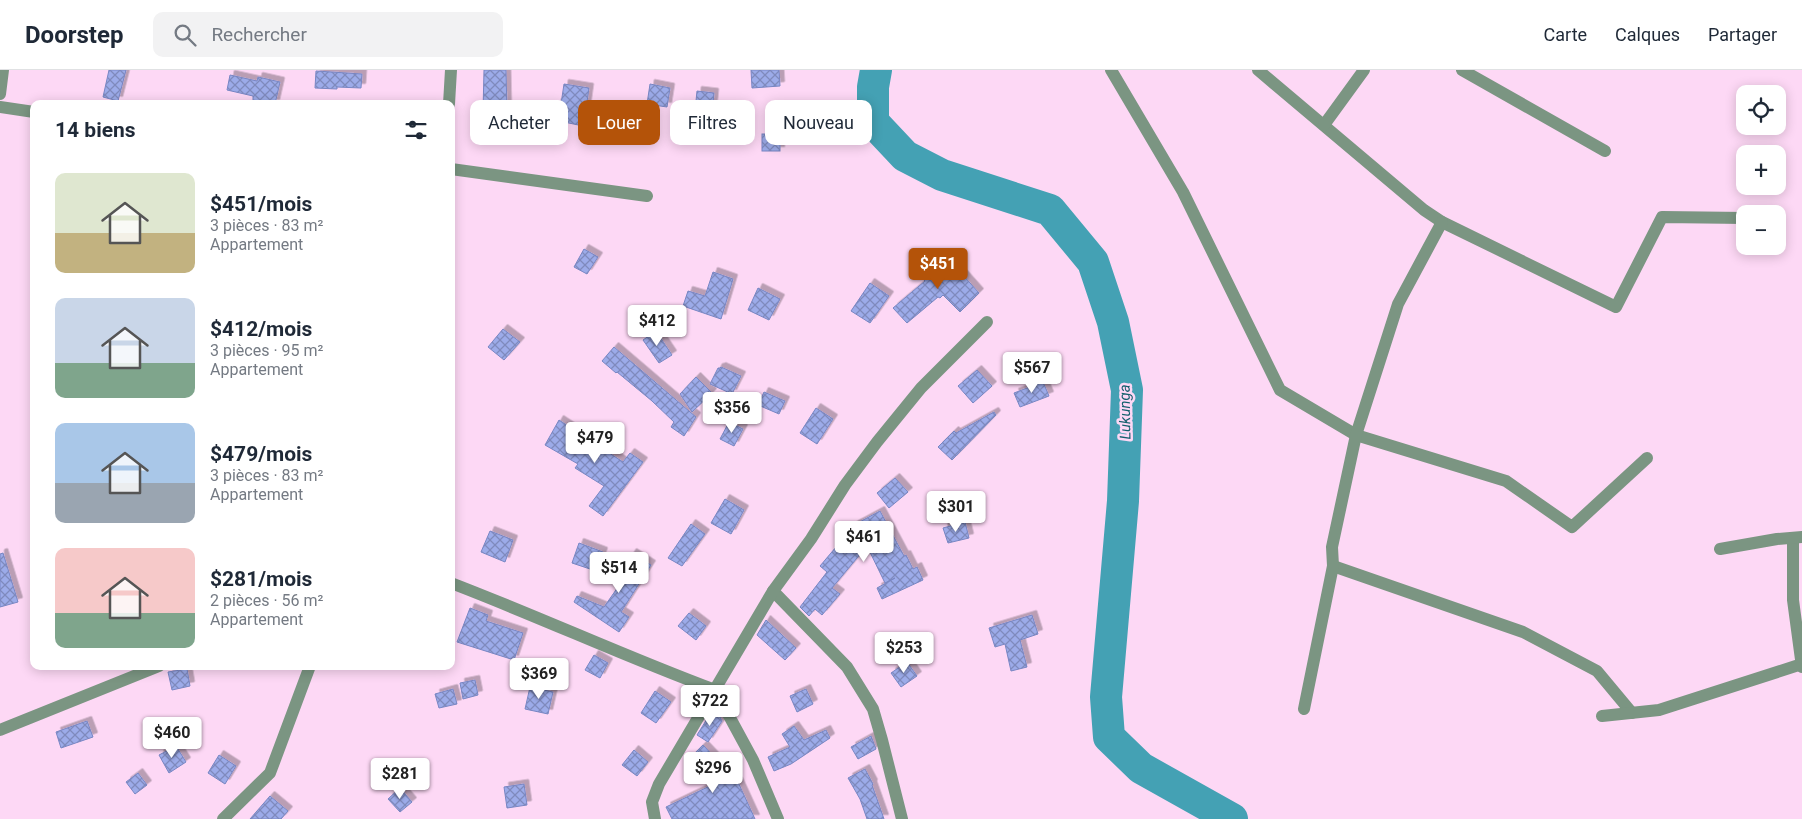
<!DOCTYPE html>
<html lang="fr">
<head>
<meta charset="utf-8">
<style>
  :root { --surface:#fff; --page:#f2f2f3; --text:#1f2937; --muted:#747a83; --line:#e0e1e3; --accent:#b45309 }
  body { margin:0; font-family:Roboto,sans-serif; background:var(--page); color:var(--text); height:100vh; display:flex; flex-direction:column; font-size:19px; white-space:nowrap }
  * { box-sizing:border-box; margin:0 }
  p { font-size:16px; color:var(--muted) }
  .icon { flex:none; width:28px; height:28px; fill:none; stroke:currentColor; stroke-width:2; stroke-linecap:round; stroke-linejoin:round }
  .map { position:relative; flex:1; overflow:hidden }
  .sheet { position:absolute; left:30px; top:30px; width:425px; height:570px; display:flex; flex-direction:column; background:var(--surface); border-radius:10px; box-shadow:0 2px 12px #0003 }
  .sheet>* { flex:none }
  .hud { position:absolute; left:470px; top:30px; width:475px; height:45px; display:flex; gap:10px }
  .tools { position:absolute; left:1736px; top:15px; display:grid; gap:10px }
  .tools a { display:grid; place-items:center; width:50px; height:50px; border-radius:10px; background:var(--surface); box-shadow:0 2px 12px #0003; font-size:25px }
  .price { position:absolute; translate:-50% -42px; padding:0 11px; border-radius:5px; background:#fff; color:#222; font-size:16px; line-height:32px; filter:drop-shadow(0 1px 2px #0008) }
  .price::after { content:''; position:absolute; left:50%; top:30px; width:15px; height:11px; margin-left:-8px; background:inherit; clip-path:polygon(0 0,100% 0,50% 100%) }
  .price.active { background:var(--accent); color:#fff }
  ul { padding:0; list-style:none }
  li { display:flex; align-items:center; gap:15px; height:125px; padding:0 25px }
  li span { display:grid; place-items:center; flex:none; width:140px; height:100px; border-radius:10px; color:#555 }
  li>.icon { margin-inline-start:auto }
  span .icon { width:60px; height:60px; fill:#fffc; stroke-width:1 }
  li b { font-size:21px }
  h2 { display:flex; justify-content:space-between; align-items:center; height:60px; padding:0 25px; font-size:21px }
  .tag { padding:0 18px; border-radius:10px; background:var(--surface); box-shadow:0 2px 12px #0003; font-size:18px; line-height:45px }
  .tag.active { background:var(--accent); color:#fff }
  header { display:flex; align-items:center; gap:30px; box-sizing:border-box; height:70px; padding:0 25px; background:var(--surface); border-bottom:1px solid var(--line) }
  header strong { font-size:24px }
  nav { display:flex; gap:28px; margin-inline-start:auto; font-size:18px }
  .search { width:350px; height:45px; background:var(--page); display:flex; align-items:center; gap:12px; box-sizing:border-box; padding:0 18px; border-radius:10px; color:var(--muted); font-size:19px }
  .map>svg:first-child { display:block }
</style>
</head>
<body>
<header>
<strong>Doorstep</strong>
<div class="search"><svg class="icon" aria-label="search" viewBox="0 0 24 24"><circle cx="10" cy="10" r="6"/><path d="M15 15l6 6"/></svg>Rechercher</div>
<nav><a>Carte</a><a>Calques</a><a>Partager</a></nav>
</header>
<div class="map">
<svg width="1802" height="749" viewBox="0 0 1802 749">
  <defs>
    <pattern id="building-cross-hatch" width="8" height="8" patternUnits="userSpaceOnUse" patternTransform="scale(1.25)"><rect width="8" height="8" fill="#9cabe9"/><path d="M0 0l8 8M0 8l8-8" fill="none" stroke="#7f8abd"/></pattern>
    <filter id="shadow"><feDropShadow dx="4.5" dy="-4.5" stdDeviation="0" flood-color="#0004"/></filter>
  </defs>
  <rect width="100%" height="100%" fill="#fdd8f5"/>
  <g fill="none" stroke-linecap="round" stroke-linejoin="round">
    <path stroke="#44a1b4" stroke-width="32" d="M 876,0 L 873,17 L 873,52 L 905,86 L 942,105 L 1050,140 L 1093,192 L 1113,252 L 1127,320 L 1123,431 L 1106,627 L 1109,667 L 1141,698 L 1232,749"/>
  </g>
  <g fill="url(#building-cross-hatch)" stroke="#7886c3" filter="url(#shadow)">
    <path d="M 109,0 L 126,0 L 118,31 L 103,27 Z"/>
    <path d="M 484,0 L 506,0 L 507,42 L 483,42 Z"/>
    <path d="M 751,0 L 779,0 L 780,16 L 752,18 Z"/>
    <path d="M 316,1 L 362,4 L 361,18 L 337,17 L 337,19 L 315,18 Z"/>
    <path d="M 230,5 L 257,11 L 258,7 L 280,12 L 275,34 L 253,30 L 253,26 L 227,20 Z"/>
    <path d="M 564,14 L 589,18 L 586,39 L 602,42 L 598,59 L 554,50 L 557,33 L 561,34 Z"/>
    <path d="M 650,14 L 670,18 L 667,37 L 647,34 Z"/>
    <path d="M 697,21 L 714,23 L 712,43 L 695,41 Z"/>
    <rect x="762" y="64" width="18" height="17"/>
    <path d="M 584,179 L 598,187 L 587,204 L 574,197 Z"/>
    <path d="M 945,185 L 979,223 L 960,242 L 943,225 L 940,228 L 938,227 L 907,253 L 893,238 L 925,211 L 921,207 Z"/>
    <path d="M 713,202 L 733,209 L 721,249 L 683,236 L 688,221 L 705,226 Z"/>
    <path d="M 870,213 L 889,226 L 870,253 L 851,241 Z"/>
    <path d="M 758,218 L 780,229 L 769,250 L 748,240 Z"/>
    <path d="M 503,259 L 520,272 L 504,290 L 488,277 Z"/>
    <path d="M 656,261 L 672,285 L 659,293 L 643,270 Z"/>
    <path d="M 614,277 L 696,347 L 684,366 L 671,357 L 674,352 L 652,331 L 617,302 L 616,303 L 602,291 Z"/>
    <path d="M 721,297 L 741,306 L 732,324 L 710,314 L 718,298 L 720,298 Z"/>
    <path d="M 977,300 L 992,316 L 973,333 L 958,316 Z"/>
    <path d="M 696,307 L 712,323 L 692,342 L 680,324 Z"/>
    <path d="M 1043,312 L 1049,326 L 1020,337 L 1014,323 Z"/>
    <path d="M 764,322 L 785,331 L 779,344 L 758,335 Z"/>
    <path d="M 816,338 L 833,349 L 817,374 L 800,363 Z"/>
    <path d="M 994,342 L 996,345 L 952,390 L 938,377 L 954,361 L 956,363 Z"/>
    <path d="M 559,350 L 623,392 L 630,383 L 643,392 L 603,446 L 589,436 L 604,416 L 575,398 L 578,394 L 545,375 Z"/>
    <path d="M 729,352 L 743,359 L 734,376 L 720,369 Z"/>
    <path d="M 895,408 L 908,422 L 889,438 L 877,423 Z"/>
    <path d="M 725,429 L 744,440 L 731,464 L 711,453 Z"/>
    <path d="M 880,441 L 904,486 L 906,485 L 913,499 L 917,497 L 923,510 L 882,529 L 877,518 L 895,508 L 885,513 L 867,476 L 832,518 L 840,524 L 822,545 L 815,539 L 809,546 L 800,537 L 827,502 L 820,496 L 842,470 L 839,466 L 854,455 Z"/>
    <path d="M 965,452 L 969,468 L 948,473 L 943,458 Z"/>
    <path d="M 691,454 L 705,464 L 682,496 L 668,488 Z"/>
    <path d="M 490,461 L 513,470 L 505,492 L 481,482 Z"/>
    <path d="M 579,473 L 603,482 L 596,501 L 572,493 Z"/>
    <path d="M 3,483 L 18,532 L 0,537 L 0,484 Z"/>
    <path d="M 632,483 L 651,495 L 621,542 L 629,547 L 619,562 L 574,532 L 577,526 L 604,537 L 618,517 L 613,513 Z"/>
    <path d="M 470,538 L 488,545 L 486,551 L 523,563 L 514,590 L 457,572 Z"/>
    <path d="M 689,543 L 706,556 L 696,570 L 678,556 Z"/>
    <path d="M 1032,545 L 1038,564 L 1020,570 L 1027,597 L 1011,601 L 1005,574 L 995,577 L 989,558 Z"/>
    <path d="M 766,550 L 796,578 L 785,590 L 757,565 Z"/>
    <path d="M 594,585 L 608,593 L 600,608 L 585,600 Z"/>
    <path d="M 907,592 L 917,606 L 901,617 L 891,603 Z"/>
    <path d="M 187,599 L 190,616 L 172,620 L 168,602 Z"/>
    <path d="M 475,610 L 478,625 L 463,629 L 460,613 Z"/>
    <path d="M 530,617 L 553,622 L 548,644 L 525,639 Z"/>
    <path d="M 453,619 L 457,634 L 439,638 L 435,624 Z"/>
    <path d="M 806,619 L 813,634 L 797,642 L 790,626 Z"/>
    <path d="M 655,621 L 671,632 L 656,653 L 641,643 Z"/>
    <path d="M 712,641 L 720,647 L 722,651 L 708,672 L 697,665 Z"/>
    <path d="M 87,651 L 93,667 L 61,678 L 56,662 Z"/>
    <path d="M 794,656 L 804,670 L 826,660 L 830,668 L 791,694 L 774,701 L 768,687 L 790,677 L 782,664 Z"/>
    <path d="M 871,666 L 876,679 L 858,689 L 851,677 Z"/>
    <path d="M 703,675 L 738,712 L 755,749 L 672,749 L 666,737 L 714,714 L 690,688 Z"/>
    <path d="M 176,676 L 186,692 L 169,703 L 159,685 Z"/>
    <path d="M 634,680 L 648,692 L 637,706 L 622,695 Z"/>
    <path d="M 219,685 L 236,696 L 225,714 L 208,703 Z"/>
    <path d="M 865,699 L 873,714 L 872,715 L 884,749 L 867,749 L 860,729 L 848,708 Z"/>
    <path d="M 138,703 L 147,715 L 135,724 L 126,712 Z"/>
    <path d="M 524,714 L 527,735 L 507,738 L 504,717 Z"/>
    <path d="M 400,718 L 412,732 L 400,742 L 388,729 Z"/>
    <path d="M 270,726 L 288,741 L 281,749 L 250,749 Z"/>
  </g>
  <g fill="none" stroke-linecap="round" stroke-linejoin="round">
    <g stroke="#7b9582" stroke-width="12">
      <path d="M 1111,0 L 1183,122 L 1280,320 L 1356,365 L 1506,411 L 1572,457 L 1647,388"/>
      <path d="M 1258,0 L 1424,140 L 1442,152 L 1616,237 L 1662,147 L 1745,148"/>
      <path d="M 1462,0 L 1605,81"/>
      <path d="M 0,24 L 3,0"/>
      <path d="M 449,34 L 451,0"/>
      <path d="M 0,37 L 34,42"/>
      <path d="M 1324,55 L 1364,0"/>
      <path d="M 451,99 L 647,126"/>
      <path d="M 1793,468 L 1793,530 L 1802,597"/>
      <path d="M 1720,479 L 1777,469 L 1802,467"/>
      <path d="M 1333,496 L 1523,562 L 1597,601 L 1632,643"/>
      <path d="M 451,513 C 540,547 626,587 715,620 L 753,690 L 778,749"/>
      <path d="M 773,521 L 847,597 L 873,639 L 882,670 L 902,749"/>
      <path d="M 1304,639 L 1333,496 L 1332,477 L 1356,365 L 1398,234 L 1442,152"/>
      <path d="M 1602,646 L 1659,640 L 1802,594"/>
      <path d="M 0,660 L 159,596"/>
      <path d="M 223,749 L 270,703 L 310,596"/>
      <path d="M 655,749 L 652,732 L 659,714 L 773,521 L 811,469 L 845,415 L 877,372 L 921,318 L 987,252"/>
    </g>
  </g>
  <g text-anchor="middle" stroke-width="5" stroke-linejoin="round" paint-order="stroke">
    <g font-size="15" font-style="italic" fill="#145f6d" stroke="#fdd8f5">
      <text transform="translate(1125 342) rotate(-91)" y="5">Lukunga</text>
    </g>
  </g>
</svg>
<div class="tools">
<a><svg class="icon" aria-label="locate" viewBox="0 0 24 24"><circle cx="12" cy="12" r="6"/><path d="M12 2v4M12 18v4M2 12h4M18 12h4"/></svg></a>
<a>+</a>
<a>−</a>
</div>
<b class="price active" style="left:938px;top:220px">$451</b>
<b class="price" style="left:657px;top:277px">$412</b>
<b class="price" style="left:1032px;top:324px">$567</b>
<b class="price" style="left:732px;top:364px">$356</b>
<b class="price" style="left:595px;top:394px">$479</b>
<b class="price" style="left:956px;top:463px">$301</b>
<b class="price" style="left:864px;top:493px">$461</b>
<b class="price" style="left:619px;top:524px">$514</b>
<b class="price" style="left:904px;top:604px">$253</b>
<b class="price" style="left:539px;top:630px">$369</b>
<b class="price" style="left:710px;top:657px">$722</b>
<b class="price" style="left:172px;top:689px">$460</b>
<b class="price" style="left:713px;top:724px">$296</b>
<b class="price" style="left:400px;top:730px">$281</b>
<div class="hud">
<a class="tag">Acheter</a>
<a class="tag active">Louer</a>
<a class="tag">Filtres</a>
<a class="tag">Nouveau</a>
</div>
<section class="sheet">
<h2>14 biens<svg class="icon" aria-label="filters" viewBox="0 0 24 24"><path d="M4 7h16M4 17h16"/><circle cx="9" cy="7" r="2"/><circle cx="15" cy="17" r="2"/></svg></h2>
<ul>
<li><span style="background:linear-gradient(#dfe7d0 60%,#c2b280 0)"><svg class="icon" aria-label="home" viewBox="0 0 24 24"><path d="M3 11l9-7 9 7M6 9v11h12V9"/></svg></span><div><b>$451/mois</b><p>3 pièces · 83 m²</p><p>Appartement</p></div></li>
<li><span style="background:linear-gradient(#c9d6e8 65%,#7fa58c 0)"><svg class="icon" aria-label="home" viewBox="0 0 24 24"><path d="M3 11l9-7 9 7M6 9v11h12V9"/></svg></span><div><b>$412/mois</b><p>3 pièces · 95 m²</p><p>Appartement</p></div></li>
<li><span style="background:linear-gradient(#a9c7e8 60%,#9aa5b1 0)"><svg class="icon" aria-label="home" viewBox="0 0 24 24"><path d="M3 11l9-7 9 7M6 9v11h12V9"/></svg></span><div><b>$479/mois</b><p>3 pièces · 83 m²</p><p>Appartement</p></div></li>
<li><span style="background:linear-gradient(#f6c9c9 65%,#7fa58c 0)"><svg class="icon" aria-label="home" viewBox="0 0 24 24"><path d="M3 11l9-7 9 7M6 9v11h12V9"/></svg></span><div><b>$281/mois</b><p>2 pièces · 56 m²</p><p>Appartement</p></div></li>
</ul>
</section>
</div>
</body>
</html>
